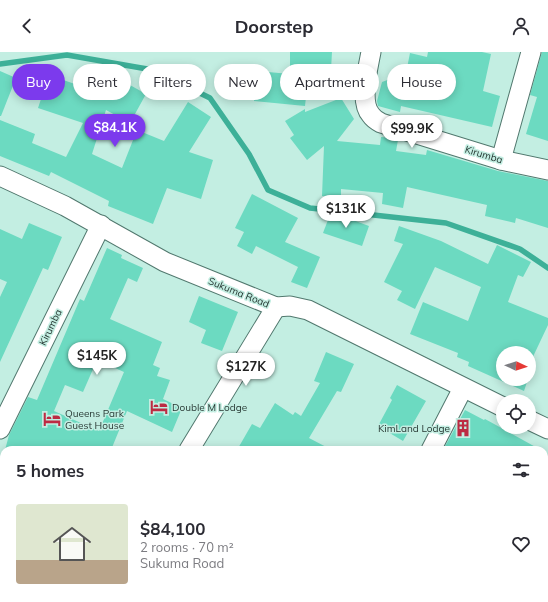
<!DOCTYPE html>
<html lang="en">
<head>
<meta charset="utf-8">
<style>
  :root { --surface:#fff; --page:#f7f7f7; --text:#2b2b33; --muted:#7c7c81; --accent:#7c3aed }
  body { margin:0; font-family:Mulish,sans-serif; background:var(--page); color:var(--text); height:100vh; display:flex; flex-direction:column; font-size:15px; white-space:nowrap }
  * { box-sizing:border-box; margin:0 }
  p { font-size:13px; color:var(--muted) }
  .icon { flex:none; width:22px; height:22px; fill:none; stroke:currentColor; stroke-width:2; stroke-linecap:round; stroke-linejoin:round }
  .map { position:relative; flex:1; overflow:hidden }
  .side { position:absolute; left:0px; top:394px; width:548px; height:156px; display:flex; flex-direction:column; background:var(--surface); border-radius:12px 12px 0 0; box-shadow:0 2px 10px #0003 }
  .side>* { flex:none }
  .hud { position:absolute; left:12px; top:12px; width:524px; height:36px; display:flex; gap:8px }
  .needle { width:26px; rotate:94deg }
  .tools { position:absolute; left:496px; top:294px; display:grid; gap:8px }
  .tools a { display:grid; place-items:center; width:40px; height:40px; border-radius:50%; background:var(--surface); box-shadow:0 2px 10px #0003; font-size:20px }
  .price { position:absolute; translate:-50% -34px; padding:0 9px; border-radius:14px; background:#fff; color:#222; font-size:13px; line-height:26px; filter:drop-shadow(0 1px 2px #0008) }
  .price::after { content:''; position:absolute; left:50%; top:24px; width:12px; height:9px; margin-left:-6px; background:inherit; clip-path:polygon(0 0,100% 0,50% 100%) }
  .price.current { background:var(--accent); color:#fff }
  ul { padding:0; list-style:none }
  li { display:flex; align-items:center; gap:12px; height:100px; padding:0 16px }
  li span { display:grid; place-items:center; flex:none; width:112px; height:80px; border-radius:4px; color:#555 }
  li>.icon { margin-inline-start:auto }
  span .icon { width:48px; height:48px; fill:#fffc; stroke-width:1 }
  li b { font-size:17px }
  h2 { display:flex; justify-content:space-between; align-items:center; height:48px; padding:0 16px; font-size:17px }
  .chip { padding:0 14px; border-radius:18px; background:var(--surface); box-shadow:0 2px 10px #0003; font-size:14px; line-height:36px }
  .chip.current { background:var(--accent); color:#fff }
  header { display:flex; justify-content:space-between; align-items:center; height:52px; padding:0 16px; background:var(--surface); font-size:18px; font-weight:700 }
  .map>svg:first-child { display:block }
</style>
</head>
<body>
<header><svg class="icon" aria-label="back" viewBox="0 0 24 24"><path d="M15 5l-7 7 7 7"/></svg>Doorstep<svg class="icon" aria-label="person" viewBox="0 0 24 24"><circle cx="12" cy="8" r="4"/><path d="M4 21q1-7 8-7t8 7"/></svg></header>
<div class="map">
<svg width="548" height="550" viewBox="0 0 548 550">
  <rect width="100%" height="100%" fill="#c3eee2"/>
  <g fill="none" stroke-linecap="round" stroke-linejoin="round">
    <path stroke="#3db098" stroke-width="5.5" d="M 0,12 L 67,3 L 153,18 L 210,46 L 249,102 L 268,138 L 310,156 L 446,171 L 520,197 L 548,216"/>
  </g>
  <g fill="#6cdac1" fill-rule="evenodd">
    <path d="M 290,0 L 332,0 L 331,18 L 309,18 L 305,54 L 254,49 L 257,19 L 290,22 Z"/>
    <path d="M 428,0 L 482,0 L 491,2 L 483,39 L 500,44 L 492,75 L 401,54 L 400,60 L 378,54 L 377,49 L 382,30 L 406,21 L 410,1 L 427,5 Z"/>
    <path d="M 542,0 L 548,0 L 548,89 L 526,82 L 537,45 L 530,43 Z"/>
    <path d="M 103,18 L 146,42 L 130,71 L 106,58 L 92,102 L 122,116 L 137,78 L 164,89 L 188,50 L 211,65 L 189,100 L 213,108 L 201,147 L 167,136 L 153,172 L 108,154 L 109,149 L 51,120 L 49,124 L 0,104 L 0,68 L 35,82 L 32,91 L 66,105 L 83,71 L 38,56 L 49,23 L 92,38 Z"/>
    <path d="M 0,19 L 16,26 L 1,64 L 0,64 Z"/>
    <path d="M 341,46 L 354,67 L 337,89 L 380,93 L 381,85 L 393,86 L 398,88 L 396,99 L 426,103 L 427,98 L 498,119 L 548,129 L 548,176 L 516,166 L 515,171 L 485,164 L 487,153 L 407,135 L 403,156 L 382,152 L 383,141 L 341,137 L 341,145 L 322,144 L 324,94 L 307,108 L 290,86 L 294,83 L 285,69 L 305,57 L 305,60 Z"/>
    <path d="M 252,142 L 298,166 L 285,190 L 320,205 L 307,236 L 291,230 L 298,215 L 256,194 L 252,202 L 237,194 L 244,180 L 235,176 Z"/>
    <path d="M 331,160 L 369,174 L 362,194 L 323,181 Z"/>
    <path d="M 29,171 L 62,185 L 48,218 L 43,216 L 0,310 L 0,245 L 7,230 L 0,227 L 0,177 L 22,187 Z"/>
    <path d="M 399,174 L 441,189 L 488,212 L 497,193 L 531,210 L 523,225 L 518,223 L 508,250 L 548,266 L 548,273 L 530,311 L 534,312 L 529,326 L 529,301 L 503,301 L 503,327 L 528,327 L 524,339 L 468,314 L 469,310 L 457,305 L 458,301 L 410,282 L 423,250 L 468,269 L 481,235 L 435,215 L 415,257 L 397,248 L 402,239 L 384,230 L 403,192 L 394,189 Z"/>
    <path d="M 107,196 L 122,203 L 121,206 L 143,216 L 137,230 L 128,226 L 110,267 L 162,290 L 153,313 L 160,316 L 157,324 L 170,328 L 163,347 L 182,356 L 172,380 L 127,359 L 111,398 L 5,398 L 9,383 L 28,345 L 37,348 L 80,247 L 84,249 ZM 97,308 L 124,320 L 99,379 L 54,359 L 65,333 L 83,340 Z"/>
    <path d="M 199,244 L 238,260 L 222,299 L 201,291 L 206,278 L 189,270 Z"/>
    <path d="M 326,300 L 354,312 L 341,340 L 337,339 L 309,386 L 332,398 L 237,398 L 252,372 L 260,376 L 275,351 L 293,363 L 295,360 L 301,364 L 320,331 L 314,329 Z"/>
    <path d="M 397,333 L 426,349 L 403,389 L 378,374 L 392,348 L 390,346 Z"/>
    <path d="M 465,358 L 484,368 L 485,367 L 541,398 L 443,398 Z"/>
  </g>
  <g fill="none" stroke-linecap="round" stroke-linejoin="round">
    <g stroke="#51786e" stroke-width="21">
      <g id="minor">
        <path d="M 371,0 C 368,16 359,50 371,63 C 373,66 377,69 381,71 L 501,108 L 548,118"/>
        <path d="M 501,108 L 531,0"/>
        <path d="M 0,124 L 65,154 L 165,210 L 276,255 L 290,254 L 308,258 L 503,355"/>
        <path d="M 529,368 L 548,377"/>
        <path d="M 0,377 L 101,173"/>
        <path d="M 189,398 L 276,255"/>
        <path d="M 431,398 L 463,336"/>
        <path d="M 97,550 L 99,546"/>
        <path d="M 337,550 L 340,546"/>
      </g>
    </g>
    <use href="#minor" stroke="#fff" stroke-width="19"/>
  </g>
  <defs>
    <g id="hotel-bare" transform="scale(1.38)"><path d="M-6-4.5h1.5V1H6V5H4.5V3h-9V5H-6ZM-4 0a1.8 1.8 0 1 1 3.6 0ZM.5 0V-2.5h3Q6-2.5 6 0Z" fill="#bc2b43" stroke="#c3eee2" stroke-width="2.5" paint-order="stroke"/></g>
    <g id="building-bare" transform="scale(1.38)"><path d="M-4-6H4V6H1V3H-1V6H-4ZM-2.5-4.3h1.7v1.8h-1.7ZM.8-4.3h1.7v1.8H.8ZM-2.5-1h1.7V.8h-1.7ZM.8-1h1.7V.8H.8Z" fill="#bc2b43" stroke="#c3eee2" stroke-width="2.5" paint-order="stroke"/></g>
  </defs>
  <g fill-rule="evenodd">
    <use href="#hotel-bare" x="159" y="355"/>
    <use href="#hotel-bare" x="52" y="367"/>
    <use href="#building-bare" x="463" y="376"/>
  </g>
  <g text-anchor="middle" stroke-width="3" stroke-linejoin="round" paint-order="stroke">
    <g font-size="10" fill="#273833" stroke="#c3eee2">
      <text transform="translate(484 102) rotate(17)" y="4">Kirumba</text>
      <text transform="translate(239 240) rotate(22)" y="4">Sukuma Road</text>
      <text transform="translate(50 275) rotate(-64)" y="4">Kirumba</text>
    </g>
    <g font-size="10" fill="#273833" stroke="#c3eee2" text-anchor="start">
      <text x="172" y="359">Double M Lodge</text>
      <text x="65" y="365">Queens Park<tspan x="65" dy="12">Guest House</tspan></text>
      <text x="450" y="380" text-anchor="end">KimLand Lodge</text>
    </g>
  </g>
</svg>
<div class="tools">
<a><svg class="needle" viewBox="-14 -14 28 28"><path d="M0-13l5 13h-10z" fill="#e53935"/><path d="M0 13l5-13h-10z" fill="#7c7c81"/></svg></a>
<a><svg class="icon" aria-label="locate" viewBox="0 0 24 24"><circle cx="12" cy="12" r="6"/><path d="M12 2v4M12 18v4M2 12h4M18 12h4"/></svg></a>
</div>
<b class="price current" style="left:115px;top:96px">$84.1K</b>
<b class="price" style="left:412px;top:97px">$99.9K</b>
<b class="price" style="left:346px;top:177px">$131K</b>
<b class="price" style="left:97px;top:324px">$145K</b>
<b class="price" style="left:246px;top:335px">$127K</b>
<div class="hud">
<a class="chip current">Buy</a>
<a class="chip">Rent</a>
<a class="chip">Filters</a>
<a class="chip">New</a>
<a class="chip">Apartment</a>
<a class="chip">House</a>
</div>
<section class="side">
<h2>5 homes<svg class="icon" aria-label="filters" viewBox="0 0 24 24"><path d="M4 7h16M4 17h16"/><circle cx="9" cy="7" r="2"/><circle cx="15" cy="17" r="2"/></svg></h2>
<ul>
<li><span style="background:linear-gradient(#dfe7d0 70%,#b9a48a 0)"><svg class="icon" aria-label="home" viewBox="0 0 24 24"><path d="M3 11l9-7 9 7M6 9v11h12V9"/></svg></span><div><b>$84,100</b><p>2 rooms · 70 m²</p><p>Sukuma Road</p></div><svg class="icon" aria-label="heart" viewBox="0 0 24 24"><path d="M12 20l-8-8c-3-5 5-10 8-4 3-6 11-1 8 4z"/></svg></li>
</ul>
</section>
</div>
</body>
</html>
